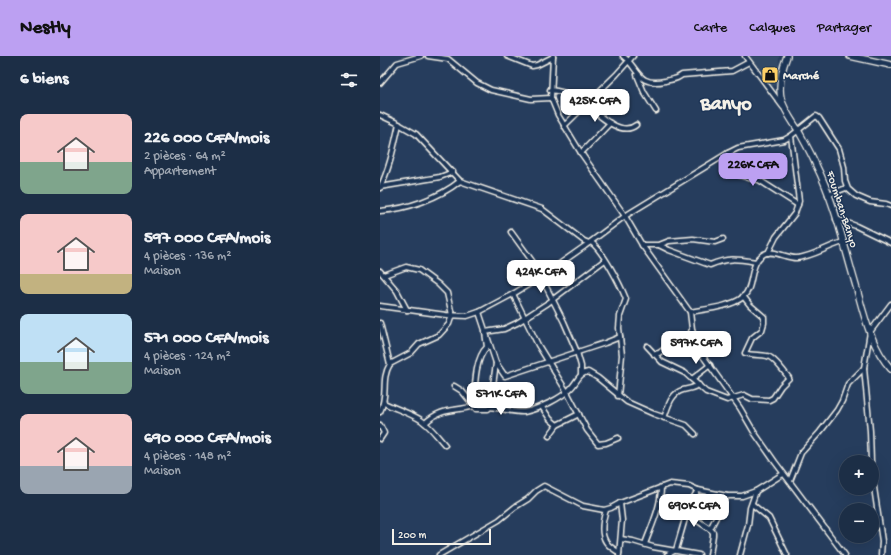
<!DOCTYPE html>
<html lang="fr">
<head>
<meta charset="utf-8">
<style>
  :root { --surface:#1c2e46; --page:#25364d; --text:#f1f3f6; --muted:#a0a8b3; --line:#3a4a5f; --accent:#bca0f2 }
  body { margin:0; font-family:"Gochi Hand",sans-serif; background:var(--page); color:var(--text); height:100vh; display:flex; flex-direction:column; font-size:15px; white-space:nowrap }
  * { box-sizing:border-box; margin:0 }
  p { font-size:13px; color:var(--muted) }
  .icon { flex:none; width:22px; height:22px; fill:none; stroke:currentColor; stroke-width:2; stroke-linecap:round; stroke-linejoin:round }
  .map { position:relative; flex:1; overflow:hidden }
  .sheet { display:flex; flex-direction:column; background:var(--surface); width:380px }
  .sheet>* { flex:none }
  .fabs { position:absolute; left:459px; top:399px; display:grid; gap:8px }
  .fabs a { display:grid; place-items:center; width:40px; height:40px; border-radius:50%; background:var(--surface); box-shadow:0 4px 16px #0002,0 0 0 1px var(--line); font-size:20px }
  .scale { position:absolute; left:12px; bottom:10px; width:99px; box-sizing:border-box; padding-left:4px; border:2px solid #f4f1e8; border-top:0; font-size:11px; line-height:14px; white-space:nowrap; color:#f4f1e8; -webkit-text-stroke:3px #1d3557; paint-order:stroke }
  .price { position:absolute; translate:-50% -34px; padding:0 9px; border-radius:8px; background:#fff; color:#222; font-size:13px; line-height:26px; filter:drop-shadow(0 1px 2px #0008) }
  .price::after { content:''; position:absolute; left:50%; top:24px; width:12px; height:9px; margin-left:-6px; background:inherit; clip-path:polygon(0 0,100% 0,50% 100%) }
  .price.on { background:var(--accent); color:#111 }
  ul { padding:0; list-style:none }
  li { display:flex; align-items:center; gap:12px; height:100px; padding:0 20px }
  li span { display:grid; place-items:center; flex:none; width:112px; height:80px; border-radius:8px; color:#555 }
  li>.icon { margin-inline-start:auto }
  span .icon { width:48px; height:48px; fill:#fffc; stroke-width:1 }
  li b { font-size:17px }
  h2 { display:flex; justify-content:space-between; align-items:center; height:48px; padding:0 20px; font-size:17px }
  header { display:flex; align-items:center; gap:24px; box-sizing:border-box; height:56px; padding:0 20px; background:var(--accent); color:#111 }
  header strong { font-size:19px }
  nav { display:flex; gap:22px; margin-inline-start:auto; font-size:14px }
  main { display:flex; flex:1; min-height:0 }
  .map>svg:first-child { display:block }
</style>
</head>
<body>
<header>
<strong>Nestly</strong>
<nav><a>Carte</a><a>Calques</a><a>Partager</a></nav>
</header>
<main>
<section class="sheet">
<h2>6 biens<svg class="icon" aria-label="filters" viewBox="0 0 24 24"><path d="M4 7h16M4 17h16"/><circle cx="9" cy="7" r="2"/><circle cx="15" cy="17" r="2"/></svg></h2>
<ul>
<li><span style="background:linear-gradient(#f6c9c9 60%,#7fa58c 0)"><svg class="icon" aria-label="home" viewBox="0 0 24 24"><path d="M3 11l9-7 9 7M6 9v11h12V9"/></svg></span><div><b>226 000 CFA/mois</b><p>2 pièces · 64 m²</p><p>Appartement</p></div></li>
<li><span style="background:linear-gradient(#f6c9c9 75%,#c2b280 0)"><svg class="icon" aria-label="home" viewBox="0 0 24 24"><path d="M3 11l9-7 9 7M6 9v11h12V9"/></svg></span><div><b>597 000 CFA/mois</b><p>4 pièces · 136 m²</p><p>Maison</p></div></li>
<li><span style="background:linear-gradient(#bfe0f5 60%,#7fa58c 0)"><svg class="icon" aria-label="home" viewBox="0 0 24 24"><path d="M3 11l9-7 9 7M6 9v11h12V9"/></svg></span><div><b>571 000 CFA/mois</b><p>4 pièces · 124 m²</p><p>Maison</p></div></li>
<li><span style="background:linear-gradient(#f6c9c9 65%,#9aa5b1 0)"><svg class="icon" aria-label="home" viewBox="0 0 24 24"><path d="M3 11l9-7 9 7M6 9v11h12V9"/></svg></span><div><b>690 000 CFA/mois</b><p>4 pièces · 148 m²</p><p>Maison</p></div></li>
</ul>
</section>
<div class="map">
<svg width="511" height="499" viewBox="0 0 511 499">
  <rect width="100%" height="100%" fill="#263d5d"/>
  <filter id="ink" filterUnits="userSpaceOnUse"><feTurbulence type="fractalNoise" baseFrequency=".025" numOctaves="2"/><feDisplacementMap in="SourceGraphic" scale="8" xChannelSelector="R" yChannelSelector="G"/><feConvolveMatrix kernelMatrix="1 2 1 2 8 2 1 2 1" color-interpolation-filters="sRGB"/></filter>
  <g filter="url(#ink)">
    <path fill="#334966" d="M 368,0 L 399,0 L 398,29 L 390,31 Z"/>
    <g fill="none" stroke-linecap="round" stroke-linejoin="round">
      <g stroke="#f4f1e8" stroke-width="7">
        <g id="minor">
          <path d="M 48,0 L 68,3 L 97,27 L 111,34 L 151,43 L 171,42"/>
          <path d="M 127,0 L 152,10 L 157,9 L 173,1"/>
          <path d="M 173,0 L 171,42 L 178,59 L 201,97 L 245,160 L 262,189 L 310,256 L 312,273 L 320,296 L 360,352 L 374,376 L 395,406 L 465,499"/>
          <path d="M 243,0 C 259,12 257,31 285,25 C 292,23 296,24 302,19 L 352,15 L 369,6"/>
          <path d="M 365,0 L 403,51"/>
          <path d="M 257,19 L 264,36 L 276,55"/>
          <path d="M 0,27 L 17,7 L 41,0"/>
          <path d="M 170,34 C 178,35 187,37 194,40 C 209,48 238,84 256,69"/>
          <path d="M 0,59 L 15,66 L 36,78 L 80,125 L 162,153 L 204,185 L 209,187"/>
          <path d="M 184,70 L 236,19 L 253,0"/>
          <path d="M 201,97 L 230,67"/>
          <path d="M 348,97 L 359,119 L 372,123 L 379,124 L 418,149"/>
          <path d="M 0,131 L 60,121 L 73,116"/>
          <path d="M 0,132 C 10,111 14,90 19,68"/>
          <path d="M 448,139 L 466,132"/>
          <path d="M 0,155 C 27,153 59,142 80,125"/>
          <path d="M 456,163 L 476,170 L 511,187"/>
          <path d="M 131,176 L 155,209 L 184,266 L 197,296 L 201,310 L 201,318"/>
          <path d="M 211,186 C 223,195 240,228 246,243 L 240,260 L 239,272 L 242,299 L 238,340"/>
          <path d="M 262,189 L 279,189 L 289,194 L 330,209 C 348,201 358,203 376,206"/>
          <path d="M 279,189 L 289,185 L 313,183 L 335,186 L 343,183"/>
          <path d="M 388,197 L 396,181 L 415,157 L 419,145 L 411,80"/>
          <path d="M 0,215 L 17,235 L 27,254"/>
          <path d="M 133,238 L 158,289 L 187,336 L 207,374 L 218,388 L 226,387 L 238,382"/>
          <path d="M 0,250 L 66,259 L 87,260 L 99,256 L 133,238 L 161,221 L 205,190 L 245,160 L 348,97 L 358,92 L 404,84 L 411,80 L 436,60 L 439,62 L 459,93 L 464,111 L 465,125 L 468,133 L 476,140 L 490,146 L 506,148 L 511,150"/>
          <path d="M 99,256 L 116,307 L 110,351"/>
          <path d="M 310,256 C 326,253 351,251 363,241 C 375,231 368,207 384,198 C 394,193 407,203 417,202 C 431,201 449,190 463,186"/>
          <path d="M 0,267 L 10,308"/>
          <path d="M 267,290 L 282,306 L 305,317 L 326,336 L 347,344 L 364,339 L 372,343 L 389,344 L 393,342 L 401,330 L 409,322 C 405,317 394,301 387,300 C 380,298 373,300 365,297 L 372,282 L 382,274 L 384,267 L 384,261 L 370,249 L 363,240"/>
          <path d="M 274,298 L 279,297 L 287,291 L 307,284 L 312,274"/>
          <path d="M 116,307 L 125,320 L 225,287 L 240,281"/>
          <path d="M 312,323 L 330,309"/>
          <path d="M 74,330 L 82,335 L 94,350"/>
          <path d="M 4,347 C 16,353 30,357 41,364 C 51,371 57,380 65,389"/>
          <path d="M 94,350 C 95,333 94,303 107,291 L 105,276 L 124,273 L 137,267 L 168,247 L 225,204"/>
          <path d="M 162,351 L 170,363 L 177,369"/>
          <path d="M 0,356 C 9,337 0,325 10,308 L 31,297 L 39,288 L 59,279 L 69,268 L 72,259 L 67,237 L 58,228 L 39,214 L 26,211 L 4,219"/>
          <path d="M 284,362 C 288,351 291,337 303,334 C 309,333 313,332 319,329"/>
          <path d="M 45,367 C 62,351 74,356 94,350 L 96,353 L 108,353 L 110,351 C 119,352 137,357 144,356 C 158,353 181,343 191,332 C 197,326 199,317 208,316 L 218,322 L 247,346 L 274,358 L 306,369 L 315,378"/>
          <path d="M 0,369 L 4,377 L 0,383"/>
          <path d="M 169,380 L 177,369 L 199,358"/>
          <path d="M 491,406 L 490,375 L 484,312 L 490,276 L 511,248"/>
          <path d="M 492,418 L 502,485 L 501,499"/>
          <path d="M 410,425 L 421,397 L 440,376 L 457,354 L 462,345 L 468,328 L 484,312"/>
          <path d="M 372,448 L 389,462 L 407,499"/>
          <path d="M 226,454 C 223,463 220,477 226,486 C 229,491 236,494 239,497"/>
          <path d="M 306,457 L 330,473"/>
          <path d="M 241,483 L 253,485 L 273,491 L 319,499"/>
          <path d="M 265,488 C 272,469 281,451 281,431"/>
          <path d="M 59,499 L 119,464 L 135,451 L 148,443 L 156,435 L 164,430 L 203,450 L 224,454 L 231,452 L 240,447 L 290,428 L 309,430 L 318,434 L 347,440 L 362,440 L 376,435 L 403,418"/>
          <path d="M 239,499 L 242,464 L 240,447"/>
          <path d="M 287,499 L 296,494 L 309,449 L 318,434"/>
          <path d="M 330,499 L 333,479 L 333,476 L 330,473 L 347,440"/>
          <path d="M 360,499 L 368,469 L 370,452 L 376,435"/>
        </g>
      </g>
      <g stroke="#f4f1e8" stroke-width="8">
        <g id="highway">
          <path d="M 407,0 C 402,13 398,27 401,42 C 404,54 411,63 418,74 C 424,85 431,97 436,109 C 455,147 464,190 476,230 C 484,259 491,291 511,313"/>
          <path d="M 470,0 L 511,9"/>
        </g>
      </g>
      <use href="#minor" stroke="#1d3557" stroke-width="4"/>
      <use href="#highway" stroke="#1d3557" stroke-width="5.5"/>
    </g>
  </g>
  <defs>
    <g id="shop-square" transform="scale(0.9)"><rect x="-9" y="-9" width="18" height="18" rx="4" fill="#ffd166" stroke="#1d3557"/><path d="M-5-2.5h2.3a2.7 3.5 0 0 1 5.4 0H5L5.5 6h-11ZM-1.5-2.5h3a1.5 2.3 0 0 0-3 0Z" fill="#111"/></g>
  </defs>
  <g fill-rule="evenodd">
    <use href="#shop-square" x="390" y="19"/>
  </g>
  <g text-anchor="middle" stroke-width="3" stroke-linejoin="round" paint-order="stroke">
    <g font-size="12" font-weight="bold" fill="#f4f1e8" stroke="#1d3557" text-anchor="start">
      <text x="403" y="23">Marché</text>
    </g>
    <g font-size="12" fill="#f4f1e8" stroke="#1d3557">
      <text transform="translate(463 153) rotate(72)" y="4">Foumban-Banyo</text>
    </g>
    <g font-size="20" font-weight="bold" fill="#f4f1e8" stroke="#1d3557">
      <text x="346" y="53">Banyo</text>
    </g>
  </g>
</svg>
<div class="fabs">
<a>+</a>
<a>−</a>
</div>
<div class="scale">200 m</div>
<b class="price" style="left:215px;top:67px">425K CFA</b>
<b class="price on" style="left:373px;top:131px">226K CFA</b>
<b class="price" style="left:161px;top:238px">424K CFA</b>
<b class="price" style="left:316px;top:309px">597K CFA</b>
<b class="price" style="left:121px;top:360px">571K CFA</b>
<b class="price" style="left:314px;top:472px">690K CFA</b>
</div>
</main>
</body>
</html>
